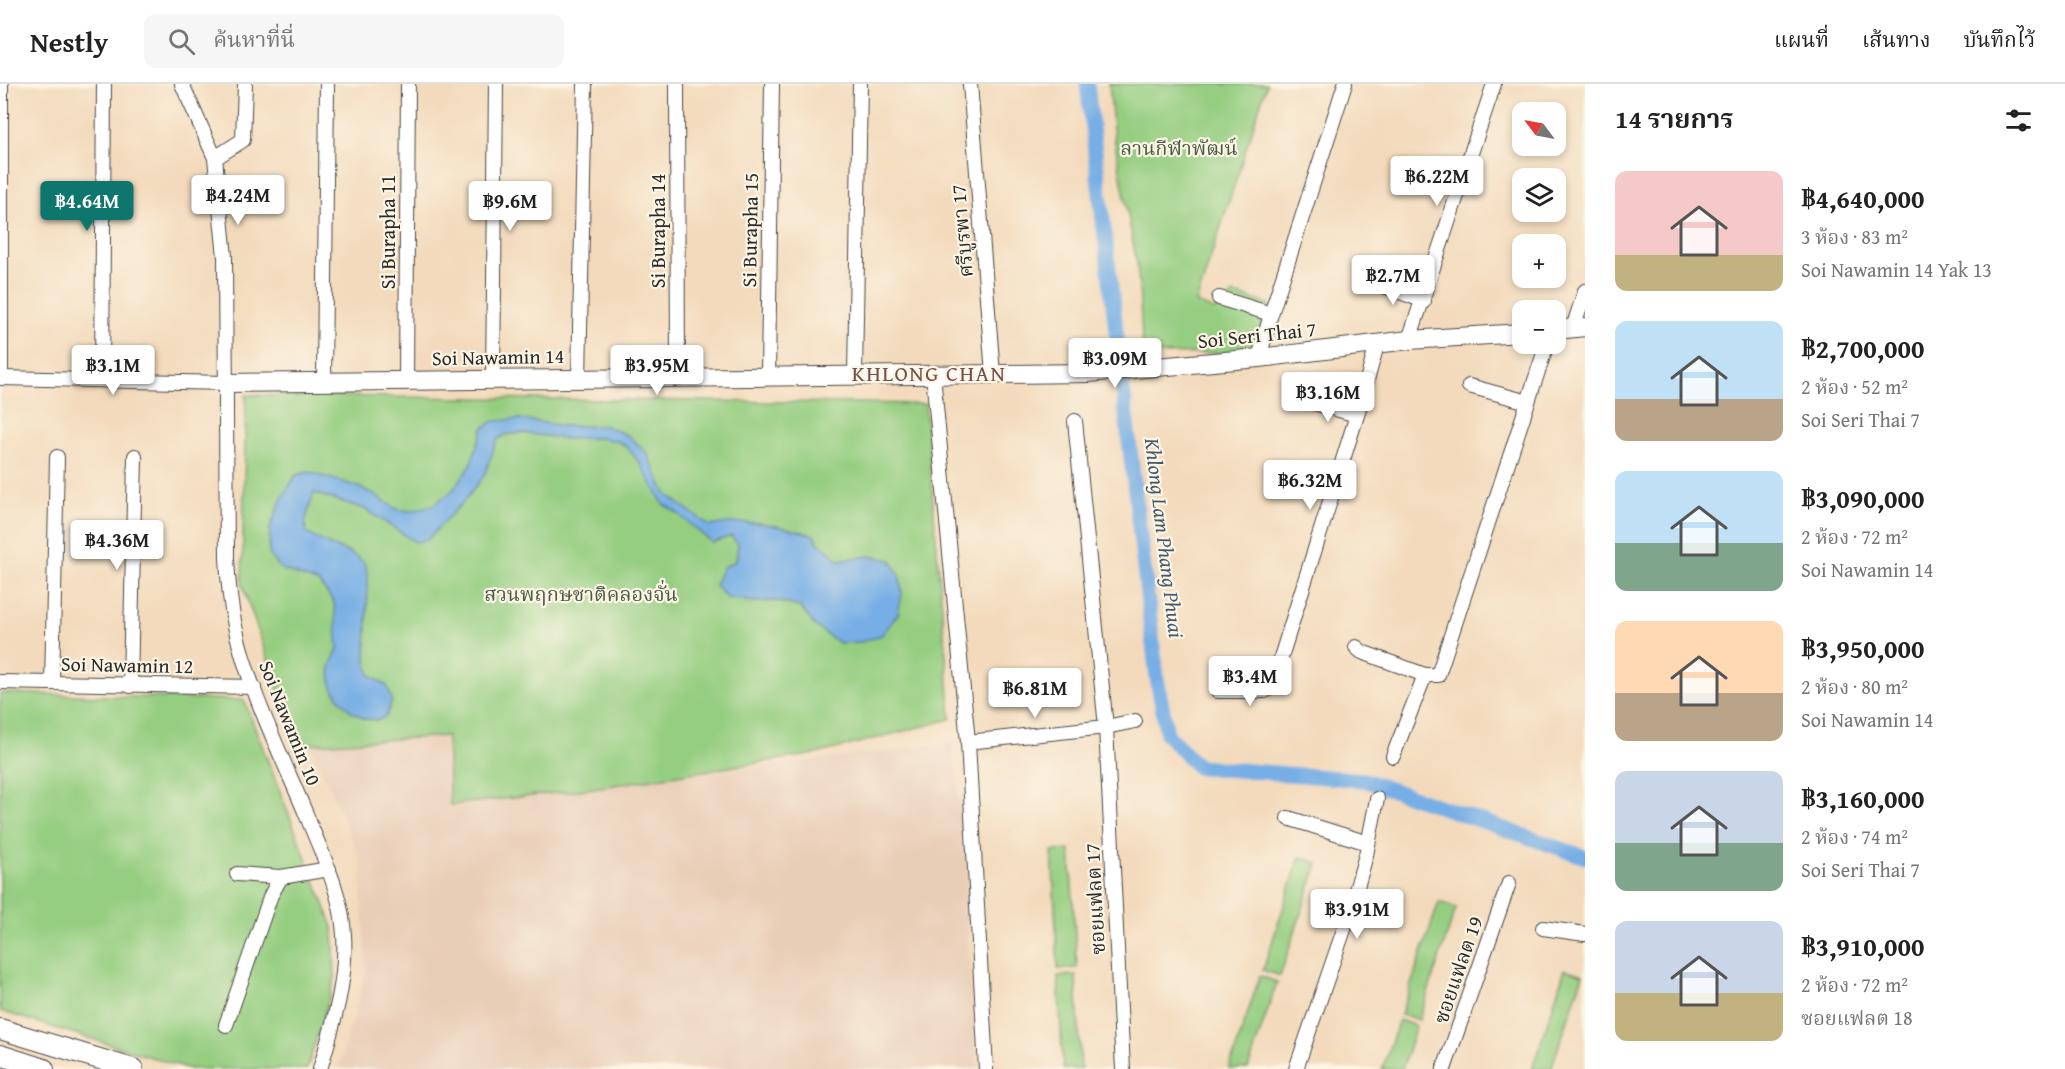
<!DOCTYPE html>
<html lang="th">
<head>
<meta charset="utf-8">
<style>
  :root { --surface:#fff; --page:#f6f6f6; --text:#222; --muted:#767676; --line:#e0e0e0; --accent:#0f766e }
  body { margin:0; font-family:"Gentium Book Plus","Noto Serif Thai",serif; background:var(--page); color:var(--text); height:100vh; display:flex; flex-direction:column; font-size:22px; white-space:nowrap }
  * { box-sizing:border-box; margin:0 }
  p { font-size:20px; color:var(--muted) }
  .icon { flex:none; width:33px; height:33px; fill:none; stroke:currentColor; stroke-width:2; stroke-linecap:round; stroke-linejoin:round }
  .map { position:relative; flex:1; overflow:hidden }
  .sheet { display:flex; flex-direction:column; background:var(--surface); width:480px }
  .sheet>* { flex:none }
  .needle { width:39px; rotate:302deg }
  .tools { position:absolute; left:1512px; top:18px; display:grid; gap:12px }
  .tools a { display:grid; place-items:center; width:54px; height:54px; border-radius:12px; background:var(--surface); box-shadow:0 3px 9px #0003; font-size:30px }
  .price { position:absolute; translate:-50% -51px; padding:0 14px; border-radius:6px; background:#fff; color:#222; font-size:20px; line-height:39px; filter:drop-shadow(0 2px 3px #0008) }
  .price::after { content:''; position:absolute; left:50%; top:36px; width:18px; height:14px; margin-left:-9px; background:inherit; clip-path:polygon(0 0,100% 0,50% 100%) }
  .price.current { background:var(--accent); color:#fff }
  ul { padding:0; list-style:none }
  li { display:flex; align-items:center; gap:18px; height:150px; padding:0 30px }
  li span { display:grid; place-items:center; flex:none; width:168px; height:120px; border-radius:12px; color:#555 }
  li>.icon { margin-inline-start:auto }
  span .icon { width:72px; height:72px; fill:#fffc; stroke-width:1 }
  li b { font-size:26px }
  h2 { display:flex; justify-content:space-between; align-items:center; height:72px; padding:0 30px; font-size:26px }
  header { display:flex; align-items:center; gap:36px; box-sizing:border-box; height:84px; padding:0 30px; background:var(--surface); border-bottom:2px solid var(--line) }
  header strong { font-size:28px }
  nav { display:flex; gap:33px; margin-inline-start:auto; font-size:21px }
  .search { width:420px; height:54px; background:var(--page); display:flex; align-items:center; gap:15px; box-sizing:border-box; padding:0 21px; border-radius:12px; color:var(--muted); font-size:22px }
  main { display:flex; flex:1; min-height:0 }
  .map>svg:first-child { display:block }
</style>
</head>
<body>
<header>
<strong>Nestly</strong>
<div class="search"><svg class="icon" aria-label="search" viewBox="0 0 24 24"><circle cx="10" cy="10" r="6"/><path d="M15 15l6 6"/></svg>ค้นหาที่นี่</div>
<nav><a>แผนที่</a><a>เส้นทาง</a><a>บันทึกไว้</a></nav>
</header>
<main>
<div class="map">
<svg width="1585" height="985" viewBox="0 0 1585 985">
  <rect width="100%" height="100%" fill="#fcf5e5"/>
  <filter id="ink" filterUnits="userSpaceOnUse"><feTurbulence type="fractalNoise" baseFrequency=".0167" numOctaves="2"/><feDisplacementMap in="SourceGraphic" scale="12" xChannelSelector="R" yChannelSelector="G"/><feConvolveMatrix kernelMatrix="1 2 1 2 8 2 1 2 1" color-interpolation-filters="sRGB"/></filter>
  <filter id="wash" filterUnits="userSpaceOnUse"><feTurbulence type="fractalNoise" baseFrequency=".008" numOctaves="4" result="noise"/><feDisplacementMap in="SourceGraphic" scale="24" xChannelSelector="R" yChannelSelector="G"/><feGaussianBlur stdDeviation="1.35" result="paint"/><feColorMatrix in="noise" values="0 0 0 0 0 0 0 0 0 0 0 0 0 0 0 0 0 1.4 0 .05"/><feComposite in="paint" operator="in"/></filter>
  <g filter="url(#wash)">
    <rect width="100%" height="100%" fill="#f3dabc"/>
    <path fill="#e9ceb7" d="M 447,652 L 451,721 L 952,659 L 975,835 L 967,836 L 978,985 L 338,985 L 366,886 L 360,774 L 310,660 Z"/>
    <g fill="#95ce81" stroke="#607c56" stroke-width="1.5">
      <path d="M 1109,0 L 1267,0 L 1196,219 L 1215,226 L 1234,210 L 1269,220 L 1252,269 L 1143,270 L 1138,186 L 1114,53 Z"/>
      <path d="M 246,311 L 925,320 L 951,635 L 816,670 L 574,707 L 450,721 L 447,652 L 297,661 L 242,500 Z"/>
      <path d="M 0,609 L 244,616 L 333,843 L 335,895 L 307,985 L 190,985 L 0,927 Z"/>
      <path d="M 1070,766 L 1077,884 L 1058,885 L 1052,767 Z"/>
      <path d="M 1300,773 L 1318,779 L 1280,892 L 1263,886 Z"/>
      <path d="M 1439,818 L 1456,824 L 1419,936 L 1401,930 Z"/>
      <path d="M 1565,885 L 1583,891 L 1551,985 L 1532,985 Z"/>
      <path d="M 1076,891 L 1081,985 L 1063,985 L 1058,892 Z"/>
      <path d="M 1260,892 L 1277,898 L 1248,985 L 1229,985 Z"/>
      <path d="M 1399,936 L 1416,942 L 1402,985 L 1382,985 Z"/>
    </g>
    <path fill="#76aee5" stroke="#506c88" stroke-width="1.5" d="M 519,335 L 564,342 L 606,342 L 629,352 L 647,369 L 666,410 L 710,442 C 749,434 777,441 814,451 L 818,458 L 839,476 L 870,472 L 891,476 L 899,490 L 902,510 L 898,530 L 882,551 L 861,558 L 839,559 L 815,542 L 800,523 L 776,517 L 754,518 L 727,514 L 715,501 L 723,483 L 736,477 L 738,460 L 731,452 L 712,459 L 676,428 L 663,420 L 639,378 L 627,363 L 617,357 L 599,354 L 568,355 L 522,349 L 505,351 L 497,356 L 484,392 L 466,415 L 427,456 L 415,458 L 365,425 L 314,409 L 305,438 L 306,448 C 323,462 351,465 363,478 C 366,481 367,488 368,492 L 366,578 L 370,591 L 387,602 L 392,616 L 386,633 L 378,636 L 365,635 L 351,627 L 340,616 L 331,601 L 330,582 L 338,565 L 334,518 L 319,499 L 281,485 L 269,470 L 270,444 L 282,414 L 296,391 L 309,388 L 356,402 L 374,410 L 396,425 L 411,427 L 433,421 L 453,406 L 470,382 L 483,344 L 494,337 Z"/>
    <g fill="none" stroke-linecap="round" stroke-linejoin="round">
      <path stroke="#76aee5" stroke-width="15" d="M 1087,0 L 1157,594 L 1167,650 L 1198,683 L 1364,696 L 1585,773"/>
    </g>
  </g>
  <g filter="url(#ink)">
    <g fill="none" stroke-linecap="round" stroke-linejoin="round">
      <g stroke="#494541" stroke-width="16">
        <g id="minor">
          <path d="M 182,0 L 215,74 L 225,173 L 227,474 C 228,497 230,519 235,542 C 248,604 281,670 306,730 C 321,768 342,809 344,851 C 347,897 333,941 320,985"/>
          <path d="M 677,0 L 678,294"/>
          <path d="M 970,0 L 993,290"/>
          <path d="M 215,74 L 243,56 L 245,0"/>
          <path d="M 1373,198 L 1424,217"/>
          <path d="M 1219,214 L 1271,230"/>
          <path d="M 1573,244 L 1585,207"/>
          <path d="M 1409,256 L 1494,0"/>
          <path d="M 1259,274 L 1271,230 L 1345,0"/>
          <path d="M 933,291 L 968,658 L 986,985"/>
          <path d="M 855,292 L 860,0"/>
          <path d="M 768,293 L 772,0"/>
          <path d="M 0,294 L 226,299"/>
          <path d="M 1,294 L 1,0"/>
          <path d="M 579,295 L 585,0"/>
          <path d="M 102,296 L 104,0"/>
          <path d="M 493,296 L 496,0"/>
          <path d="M 324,297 L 327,0"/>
          <path d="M 406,297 L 408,0"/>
          <path d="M 1469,302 L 1528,318"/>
          <path d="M 1307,317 L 1357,331"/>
          <path d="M 1075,337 L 1106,643 L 1123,985"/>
          <path d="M 1356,563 L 1362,568 L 1425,591 L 1438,591 L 1547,260"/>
          <path d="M 0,598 L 254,603"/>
          <path d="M 52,599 L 57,373"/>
          <path d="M 130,602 L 135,372"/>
          <path d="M 1218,607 L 1265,607 L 1272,602 L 1357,331 L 1377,261"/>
          <path d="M 968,658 L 1106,643 L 1135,637"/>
          <path d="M 1393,672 L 1425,591"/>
          <path d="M 1288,734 L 1368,759"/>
          <path d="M 237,790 L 281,793"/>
          <path d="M 1543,844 L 1585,850"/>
          <path d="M 226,941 L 271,811 L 281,793 L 329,785"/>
          <path d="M 1296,985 L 1350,828 L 1366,771 L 1377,715"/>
          <path d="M 1444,985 L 1509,799"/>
        </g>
      </g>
      <g stroke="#494541" stroke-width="20">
        <g id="tertiary">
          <path d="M 1556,246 L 1585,243"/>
          <path d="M 226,299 L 1088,289 L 1259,274 L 1409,256 L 1522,249"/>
        </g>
      </g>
      <g stroke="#494541" stroke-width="22">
        <g id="secondary">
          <path d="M 0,945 L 133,985"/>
          <path d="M 0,971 L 44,985"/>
        </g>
      </g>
      <use href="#minor" stroke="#fff" stroke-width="14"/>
      <use href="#tertiary" stroke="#fff" stroke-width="18"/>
      <use href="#secondary" stroke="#fff" stroke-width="20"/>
    </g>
  </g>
  <g text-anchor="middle" stroke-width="4.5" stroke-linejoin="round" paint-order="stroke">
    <g font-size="20" fill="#4b5c45" stroke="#fcf5e5">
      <text x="1179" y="71">ลานกีฬาพัฒน์</text>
      <text x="581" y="517">สวนพฤกษชาติคลองจั่น</text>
    </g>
    <g font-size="20" fill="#2b2b2b" stroke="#fcf5e5">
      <text transform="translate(750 146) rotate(-89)" y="7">Si Burapha 15</text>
      <text transform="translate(658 147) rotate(-90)" y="7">Si Burapha 14</text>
      <text transform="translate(962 147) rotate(-95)" y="7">ศรีบูรพา 17</text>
      <text transform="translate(388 148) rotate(-90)" y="7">Si Burapha 11</text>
      <text transform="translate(1257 251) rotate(-6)" y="7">Soi Seri Thai 7</text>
      <text transform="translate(498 273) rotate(-1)" y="7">Soi Nawamin 14</text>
      <text transform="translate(127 581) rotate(1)" y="7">Soi Nawamin 12</text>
      <text transform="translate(290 639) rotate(68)" y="7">Soi Nawamin 10</text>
      <text transform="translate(1095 815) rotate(-93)" y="7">ซอยแฟลต 17</text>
      <text transform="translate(1458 886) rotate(-71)" y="7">ซอยแฟลต 19</text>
    </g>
    <g font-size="21" font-style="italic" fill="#45596c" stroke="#fcf5e5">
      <text transform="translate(1164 454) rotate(83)" y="7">Khlong Lam Phang Phuai</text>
    </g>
    <g font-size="22" letter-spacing="1.5" fill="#6f504b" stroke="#fcf5e5">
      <text x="929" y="297">KHLONG CHAN</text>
    </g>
  </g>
</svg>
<div class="tools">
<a><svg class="needle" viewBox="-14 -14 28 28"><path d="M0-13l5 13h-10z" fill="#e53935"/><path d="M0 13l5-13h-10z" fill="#767676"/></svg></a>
<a><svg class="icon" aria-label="layers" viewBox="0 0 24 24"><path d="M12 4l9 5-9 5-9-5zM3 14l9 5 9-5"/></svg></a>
<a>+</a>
<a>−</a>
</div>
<b class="price" style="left:1437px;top:123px">฿6.22M</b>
<b class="price" style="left:238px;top:142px">฿4.24M</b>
<b class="price current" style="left:87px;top:148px">฿4.64M</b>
<b class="price" style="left:510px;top:148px">฿9.6M</b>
<b class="price" style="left:1393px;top:222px">฿2.7M</b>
<b class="price" style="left:1115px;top:305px">฿3.09M</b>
<b class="price" style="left:113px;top:312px">฿3.1M</b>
<b class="price" style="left:657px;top:312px">฿3.95M</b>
<b class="price" style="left:1328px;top:339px">฿3.16M</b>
<b class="price" style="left:1310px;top:427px">฿6.32M</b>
<b class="price" style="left:117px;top:487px">฿4.36M</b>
<b class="price" style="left:1250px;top:623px">฿3.4M</b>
<b class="price" style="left:1035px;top:635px">฿6.81M</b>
<b class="price" style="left:1357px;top:856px">฿3.91M</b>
</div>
<section class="sheet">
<h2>14 รายการ<svg class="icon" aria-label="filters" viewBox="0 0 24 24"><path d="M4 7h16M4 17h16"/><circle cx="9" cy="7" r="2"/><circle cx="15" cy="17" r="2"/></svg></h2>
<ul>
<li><span style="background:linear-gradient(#f6c9c9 70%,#c2b280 0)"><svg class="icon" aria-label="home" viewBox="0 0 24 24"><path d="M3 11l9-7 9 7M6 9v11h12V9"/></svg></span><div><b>฿4,640,000</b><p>3 ห้อง · 83 m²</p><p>Soi Nawamin 14 Yak 13</p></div></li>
<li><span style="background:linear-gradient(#bfe0f5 65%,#b9a48a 0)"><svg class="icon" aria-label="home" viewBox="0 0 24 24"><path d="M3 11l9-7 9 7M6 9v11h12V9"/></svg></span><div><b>฿2,700,000</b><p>2 ห้อง · 52 m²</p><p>Soi Seri Thai 7</p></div></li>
<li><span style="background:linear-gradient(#bfe0f5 60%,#7fa58c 0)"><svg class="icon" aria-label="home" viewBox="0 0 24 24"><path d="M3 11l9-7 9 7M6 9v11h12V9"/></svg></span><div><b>฿3,090,000</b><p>2 ห้อง · 72 m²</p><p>Soi Nawamin 14</p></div></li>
<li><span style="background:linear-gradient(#ffd9b3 60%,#b9a48a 0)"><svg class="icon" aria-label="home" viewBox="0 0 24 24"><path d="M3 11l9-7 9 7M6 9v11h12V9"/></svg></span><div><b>฿3,950,000</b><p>2 ห้อง · 80 m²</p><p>Soi Nawamin 14</p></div></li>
<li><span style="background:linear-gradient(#c9d6e8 60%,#7fa58c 0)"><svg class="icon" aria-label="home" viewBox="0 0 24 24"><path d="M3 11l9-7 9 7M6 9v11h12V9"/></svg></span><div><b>฿3,160,000</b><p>2 ห้อง · 74 m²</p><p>Soi Seri Thai 7</p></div></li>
<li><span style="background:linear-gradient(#c9d6e8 60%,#c2b280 0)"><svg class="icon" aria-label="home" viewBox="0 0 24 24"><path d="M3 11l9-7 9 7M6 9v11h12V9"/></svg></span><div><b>฿3,910,000</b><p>2 ห้อง · 72 m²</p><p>ซอยแฟลต 18</p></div></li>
</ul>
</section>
</main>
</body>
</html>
